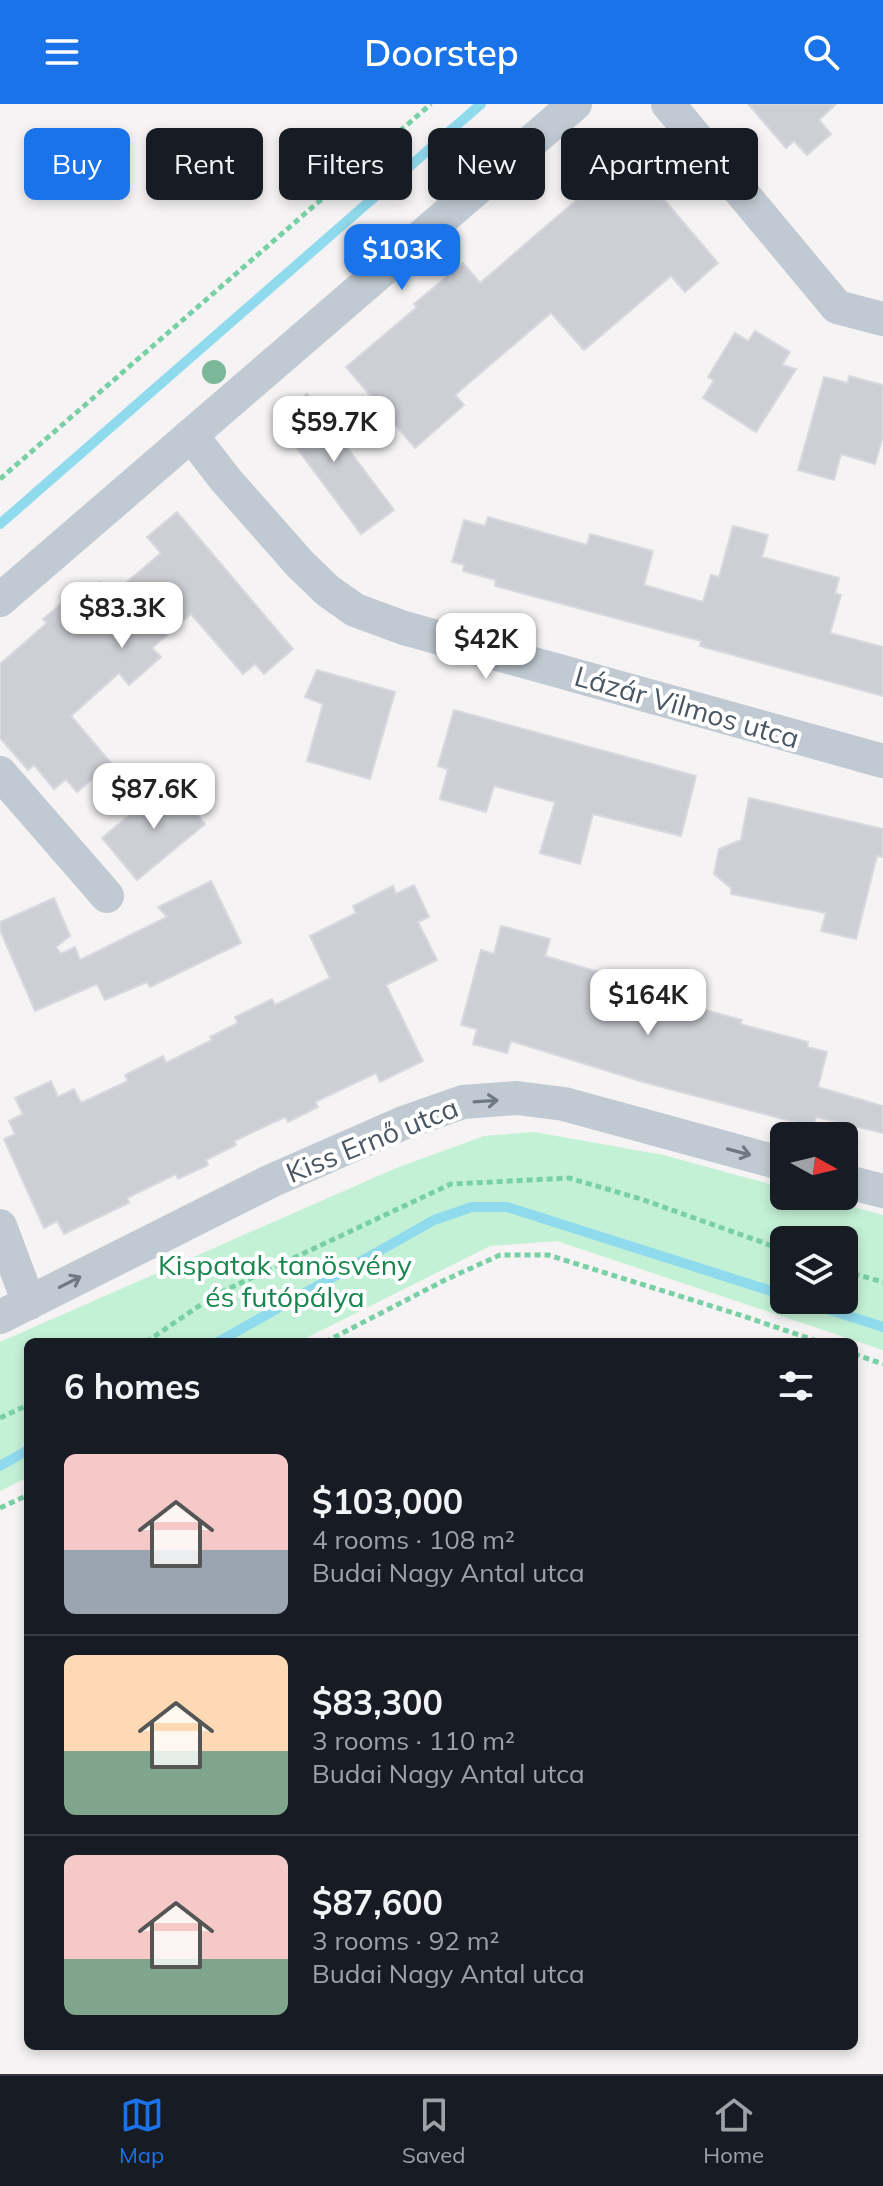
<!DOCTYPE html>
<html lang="en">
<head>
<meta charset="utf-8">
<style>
  :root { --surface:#171b24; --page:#20242c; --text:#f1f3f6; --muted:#9ea1a6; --line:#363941; --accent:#1a73e8 }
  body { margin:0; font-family:Mulish,sans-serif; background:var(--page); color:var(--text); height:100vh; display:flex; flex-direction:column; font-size:30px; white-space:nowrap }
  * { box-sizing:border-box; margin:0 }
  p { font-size:26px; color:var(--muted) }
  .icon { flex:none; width:44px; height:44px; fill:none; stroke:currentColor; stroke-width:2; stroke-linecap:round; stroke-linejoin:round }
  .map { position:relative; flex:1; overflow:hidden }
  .details { position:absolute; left:24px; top:1234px; width:834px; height:712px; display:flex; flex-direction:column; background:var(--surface); border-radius:12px; box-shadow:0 4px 12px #0003 }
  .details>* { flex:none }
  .guide { position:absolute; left:24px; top:24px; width:836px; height:72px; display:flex; gap:16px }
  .needle { width:52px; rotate:98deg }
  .tools { position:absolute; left:770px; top:1018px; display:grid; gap:16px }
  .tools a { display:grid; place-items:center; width:88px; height:88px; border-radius:12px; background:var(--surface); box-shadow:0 4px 12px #0003; font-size:40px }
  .price { position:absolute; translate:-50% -68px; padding:0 18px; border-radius:16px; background:#fff; color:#222; font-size:26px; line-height:52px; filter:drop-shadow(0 2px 4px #0008) }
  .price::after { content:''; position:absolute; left:50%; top:48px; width:24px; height:18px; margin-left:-12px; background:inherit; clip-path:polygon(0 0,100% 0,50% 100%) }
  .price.on { background:var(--accent); color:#fff }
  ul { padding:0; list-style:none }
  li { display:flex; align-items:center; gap:24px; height:200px; padding:0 40px }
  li+li { border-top:2px solid var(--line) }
  li span { display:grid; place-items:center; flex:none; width:224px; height:160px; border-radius:12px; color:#555 }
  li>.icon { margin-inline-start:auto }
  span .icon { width:96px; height:96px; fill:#fffc; stroke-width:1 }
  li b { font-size:34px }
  h2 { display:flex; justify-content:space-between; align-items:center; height:96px; padding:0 40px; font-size:34px }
  .pill { padding:0 28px; border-radius:12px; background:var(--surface); box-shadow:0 4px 12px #0003; font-size:28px; line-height:72px }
  .pill.on { background:var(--accent); color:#fff }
  header { display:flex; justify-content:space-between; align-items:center; height:104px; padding:0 40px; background:var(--accent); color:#fff; font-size:36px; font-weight:600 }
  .tabs { display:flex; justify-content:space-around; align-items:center; height:112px; border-top:2px solid var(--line); background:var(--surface); font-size:22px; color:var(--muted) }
  .tabs a { display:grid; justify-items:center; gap:4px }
  .tabs .on { color:var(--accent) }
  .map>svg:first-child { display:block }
</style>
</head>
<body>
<header><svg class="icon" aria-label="menu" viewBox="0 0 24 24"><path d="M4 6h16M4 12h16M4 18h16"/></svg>Doorstep<svg class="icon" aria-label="search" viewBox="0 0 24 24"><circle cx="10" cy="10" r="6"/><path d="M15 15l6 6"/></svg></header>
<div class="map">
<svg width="883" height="1970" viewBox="0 0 883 1970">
  <rect width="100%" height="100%" fill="#f5f3f3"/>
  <path fill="#c3f1d5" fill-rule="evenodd" d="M 534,1028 L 663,1051 L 784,1084 L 784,1092 L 814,1092 L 883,1111 L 883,1246 L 557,1137 L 490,1142 L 298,1238 L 28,1238 L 28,1373 L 0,1387 L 0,1238 L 394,1065 L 484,1032 ZM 784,1136 L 844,1136 L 844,1196 L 784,1196 Z"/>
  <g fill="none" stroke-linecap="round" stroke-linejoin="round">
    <g stroke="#90daee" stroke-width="10">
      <path d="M 0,420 L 481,0"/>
      <path d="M 799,1196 L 883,1223"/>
      <path d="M 218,1238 L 434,1116 L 472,1103 L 507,1103 L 784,1191"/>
      <path d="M 0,1362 L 28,1346"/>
    </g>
  </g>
  <g fill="#cdcfd5" stroke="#d7d9de" stroke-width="2">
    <path d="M 748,0 L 836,0 L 819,16 L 831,30 L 807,51 L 794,37 L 786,44 Z"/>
    <path d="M 622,46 L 718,159 L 685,188 L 671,172 L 584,246 L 551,209 L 455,291 L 464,301 L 415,344 L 346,263 L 417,203 L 414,200 L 463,159 L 480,179 L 594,81 L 589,75 Z"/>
    <path d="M 755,227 L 790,248 L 782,261 L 796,265 L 756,328 L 703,294 L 714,276 L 708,273 L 735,229 L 748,237 Z"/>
    <path d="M 849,272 L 883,281 L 883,332 L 875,360 L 841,350 L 834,376 L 798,366 L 824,273 L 848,279 Z"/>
    <path d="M 307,290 L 394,406 L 361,430 L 275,315 Z"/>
    <path d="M 177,408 L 293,545 L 264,570 L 255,560 L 243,570 L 191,510 L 152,544 L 161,553 L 129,581 L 119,569 L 71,612 L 111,659 L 77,688 L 66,675 L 54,685 L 34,661 L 28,666 L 0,634 L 0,560 L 47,519 L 43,515 L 63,498 L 69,506 L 100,478 L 110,489 L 119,481 L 121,483 L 161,449 L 147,433 Z"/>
    <path d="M 488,413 L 587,441 L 590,430 L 653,447 L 644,481 L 703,498 L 711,471 L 719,473 L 733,422 L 768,431 L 762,453 L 839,474 L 835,489 L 841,491 L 830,529 L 883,543 L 883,592 L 700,542 L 701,537 L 495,482 L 496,476 L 463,467 L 464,461 L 452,458 L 464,416 L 485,422 Z"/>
    <path d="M 317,566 L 395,588 L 370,675 L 307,657 L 323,600 L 305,593 Z"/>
    <path d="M 454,606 L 696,672 L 681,732 L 593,710 L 580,760 L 540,749 L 555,698 L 494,682 L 486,708 L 440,695 L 448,665 L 438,662 Z"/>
    <path d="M 170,677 L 205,720 L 137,776 L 102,734 Z"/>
    <path d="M 749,694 L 883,725 L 883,753 L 877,752 L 856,835 L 821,827 L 826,809 L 731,790 L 731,784 L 714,770 L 719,745 L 741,736 Z"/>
    <path d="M 211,777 L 241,839 L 150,883 L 147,878 L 105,896 L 97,880 L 35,907 L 0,826 L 0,818 L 54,794 L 70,832 L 56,843 L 61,850 L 75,843 L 80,856 L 167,813 L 158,803 Z"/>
    <path d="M 414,781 L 429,813 L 418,818 L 437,856 L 386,881 L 423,957 L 380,978 L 376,969 L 315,998 L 318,1003 L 288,1018 L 285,1013 L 234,1037 L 236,1041 L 206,1056 L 208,1061 L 178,1075 L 176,1070 L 127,1094 L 129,1099 L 64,1130 L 57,1117 L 44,1124 L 4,1035 L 15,1030 L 9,1017 L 23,1010 L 15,994 L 51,977 L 58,993 L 74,985 L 81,999 L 128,977 L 125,971 L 163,952 L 166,959 L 212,936 L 210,933 L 238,919 L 235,913 L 272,895 L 275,901 L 330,874 L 310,832 L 356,809 L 353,802 L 393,782 L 396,790 Z"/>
    <path d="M 501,822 L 550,835 L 545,852 L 638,880 L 635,887 L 742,916 L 740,920 L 808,938 L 807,943 L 827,948 L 818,983 L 883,1002 L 883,1029 L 816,1013 L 813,1023 L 643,978 L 511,937 L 507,949 L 473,940 L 477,925 L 461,921 L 481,846 L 494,850 Z"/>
  </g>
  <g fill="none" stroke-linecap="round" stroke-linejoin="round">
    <g stroke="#7ad0a6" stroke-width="5" stroke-dasharray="6 4" stroke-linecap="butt">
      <path d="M 0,375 L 431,0"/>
      <path d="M 844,1167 L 883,1178"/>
      <path d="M 146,1238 L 215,1191 L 451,1080 L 569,1074 L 641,1095 L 784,1146"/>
      <path d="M 325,1238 L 445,1176 L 500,1151 L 548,1151 L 734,1209 L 820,1238"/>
      <path d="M 854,1250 L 883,1260"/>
      <path d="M 0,1314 L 28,1301"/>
      <path d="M 0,1404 L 28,1391"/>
    </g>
    <g stroke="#c1cad2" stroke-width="34">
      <path d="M 668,0 L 837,203 L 883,215"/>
      <path d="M 191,331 L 225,375 L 300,460 L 328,487 L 355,506 L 404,524 L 883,657"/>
      <path d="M 0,496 L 575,0"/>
      <path d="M 0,669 L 107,792"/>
      <path d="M 844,1077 L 883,1087"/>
      <path d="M 0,1122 L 29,1199"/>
      <path d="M 0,1213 L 271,1077 L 403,1019 L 463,998 L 517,994 L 564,1000 L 784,1060"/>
    </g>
  </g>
  <circle fill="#7bb799" cx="214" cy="268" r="12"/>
  <defs><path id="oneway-shaft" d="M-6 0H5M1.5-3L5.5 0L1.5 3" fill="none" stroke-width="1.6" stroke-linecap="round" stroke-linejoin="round" transform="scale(2)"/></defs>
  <g stroke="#6e7983">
    <use href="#oneway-shaft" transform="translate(486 997) rotate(-4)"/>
    <use href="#oneway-shaft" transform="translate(739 1048) rotate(15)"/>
    <use href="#oneway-shaft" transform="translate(70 1178) rotate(-27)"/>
  </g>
  <g text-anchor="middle" stroke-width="8" stroke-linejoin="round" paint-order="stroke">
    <g font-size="28" fill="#4a5661" stroke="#fff">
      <text transform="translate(687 603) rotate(16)" y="10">Lázár Vilmos utca</text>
      <text transform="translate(372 1036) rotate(-22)" y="10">Kiss Ernő utca</text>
    </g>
    <g font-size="28" fill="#17864f" stroke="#fff">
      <text x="285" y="1171">Kispatak tanösvény<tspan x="285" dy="32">és futópálya</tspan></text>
    </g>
  </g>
</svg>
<div class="tools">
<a><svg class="needle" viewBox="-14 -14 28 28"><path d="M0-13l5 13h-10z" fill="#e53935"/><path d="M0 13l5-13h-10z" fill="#9ea1a6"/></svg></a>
<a><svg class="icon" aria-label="layers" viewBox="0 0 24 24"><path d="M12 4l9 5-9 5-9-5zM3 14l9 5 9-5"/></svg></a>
</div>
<b class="price on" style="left:402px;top:188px">$103K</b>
<b class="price" style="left:334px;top:360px">$59.7K</b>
<b class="price" style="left:122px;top:546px">$83.3K</b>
<b class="price" style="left:486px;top:577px">$42K</b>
<b class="price" style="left:154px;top:727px">$87.6K</b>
<b class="price" style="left:648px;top:933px">$164K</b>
<div class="guide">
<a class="pill on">Buy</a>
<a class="pill">Rent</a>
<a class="pill">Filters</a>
<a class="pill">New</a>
<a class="pill">Apartment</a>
</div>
<section class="details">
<h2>6 homes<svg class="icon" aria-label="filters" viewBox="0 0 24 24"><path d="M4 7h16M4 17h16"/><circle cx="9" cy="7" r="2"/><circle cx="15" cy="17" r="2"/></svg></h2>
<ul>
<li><span style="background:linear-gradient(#f6c9c9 60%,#9aa5b1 0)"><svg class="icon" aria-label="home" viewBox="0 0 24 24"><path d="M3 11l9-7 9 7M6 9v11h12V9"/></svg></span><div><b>$103,000</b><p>4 rooms · 108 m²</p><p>Budai Nagy Antal utca</p></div></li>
<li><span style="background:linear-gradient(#ffd9b3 60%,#7fa58c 0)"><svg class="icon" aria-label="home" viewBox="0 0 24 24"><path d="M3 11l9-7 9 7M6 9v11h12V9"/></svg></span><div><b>$83,300</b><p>3 rooms · 110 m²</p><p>Budai Nagy Antal utca</p></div></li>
<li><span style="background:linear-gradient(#f6c9c9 65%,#7fa58c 0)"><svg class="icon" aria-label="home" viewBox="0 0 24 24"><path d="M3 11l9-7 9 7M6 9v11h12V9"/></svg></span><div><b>$87,600</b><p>3 rooms · 92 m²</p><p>Budai Nagy Antal utca</p></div></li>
</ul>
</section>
</div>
<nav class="tabs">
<a class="on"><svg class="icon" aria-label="map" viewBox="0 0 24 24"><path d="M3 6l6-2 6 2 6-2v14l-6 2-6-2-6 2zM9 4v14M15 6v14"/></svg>Map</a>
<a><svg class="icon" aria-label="saved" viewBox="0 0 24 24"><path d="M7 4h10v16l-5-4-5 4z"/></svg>Saved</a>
<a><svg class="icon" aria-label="home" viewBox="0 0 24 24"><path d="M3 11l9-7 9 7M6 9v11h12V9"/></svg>Home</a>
</nav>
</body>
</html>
